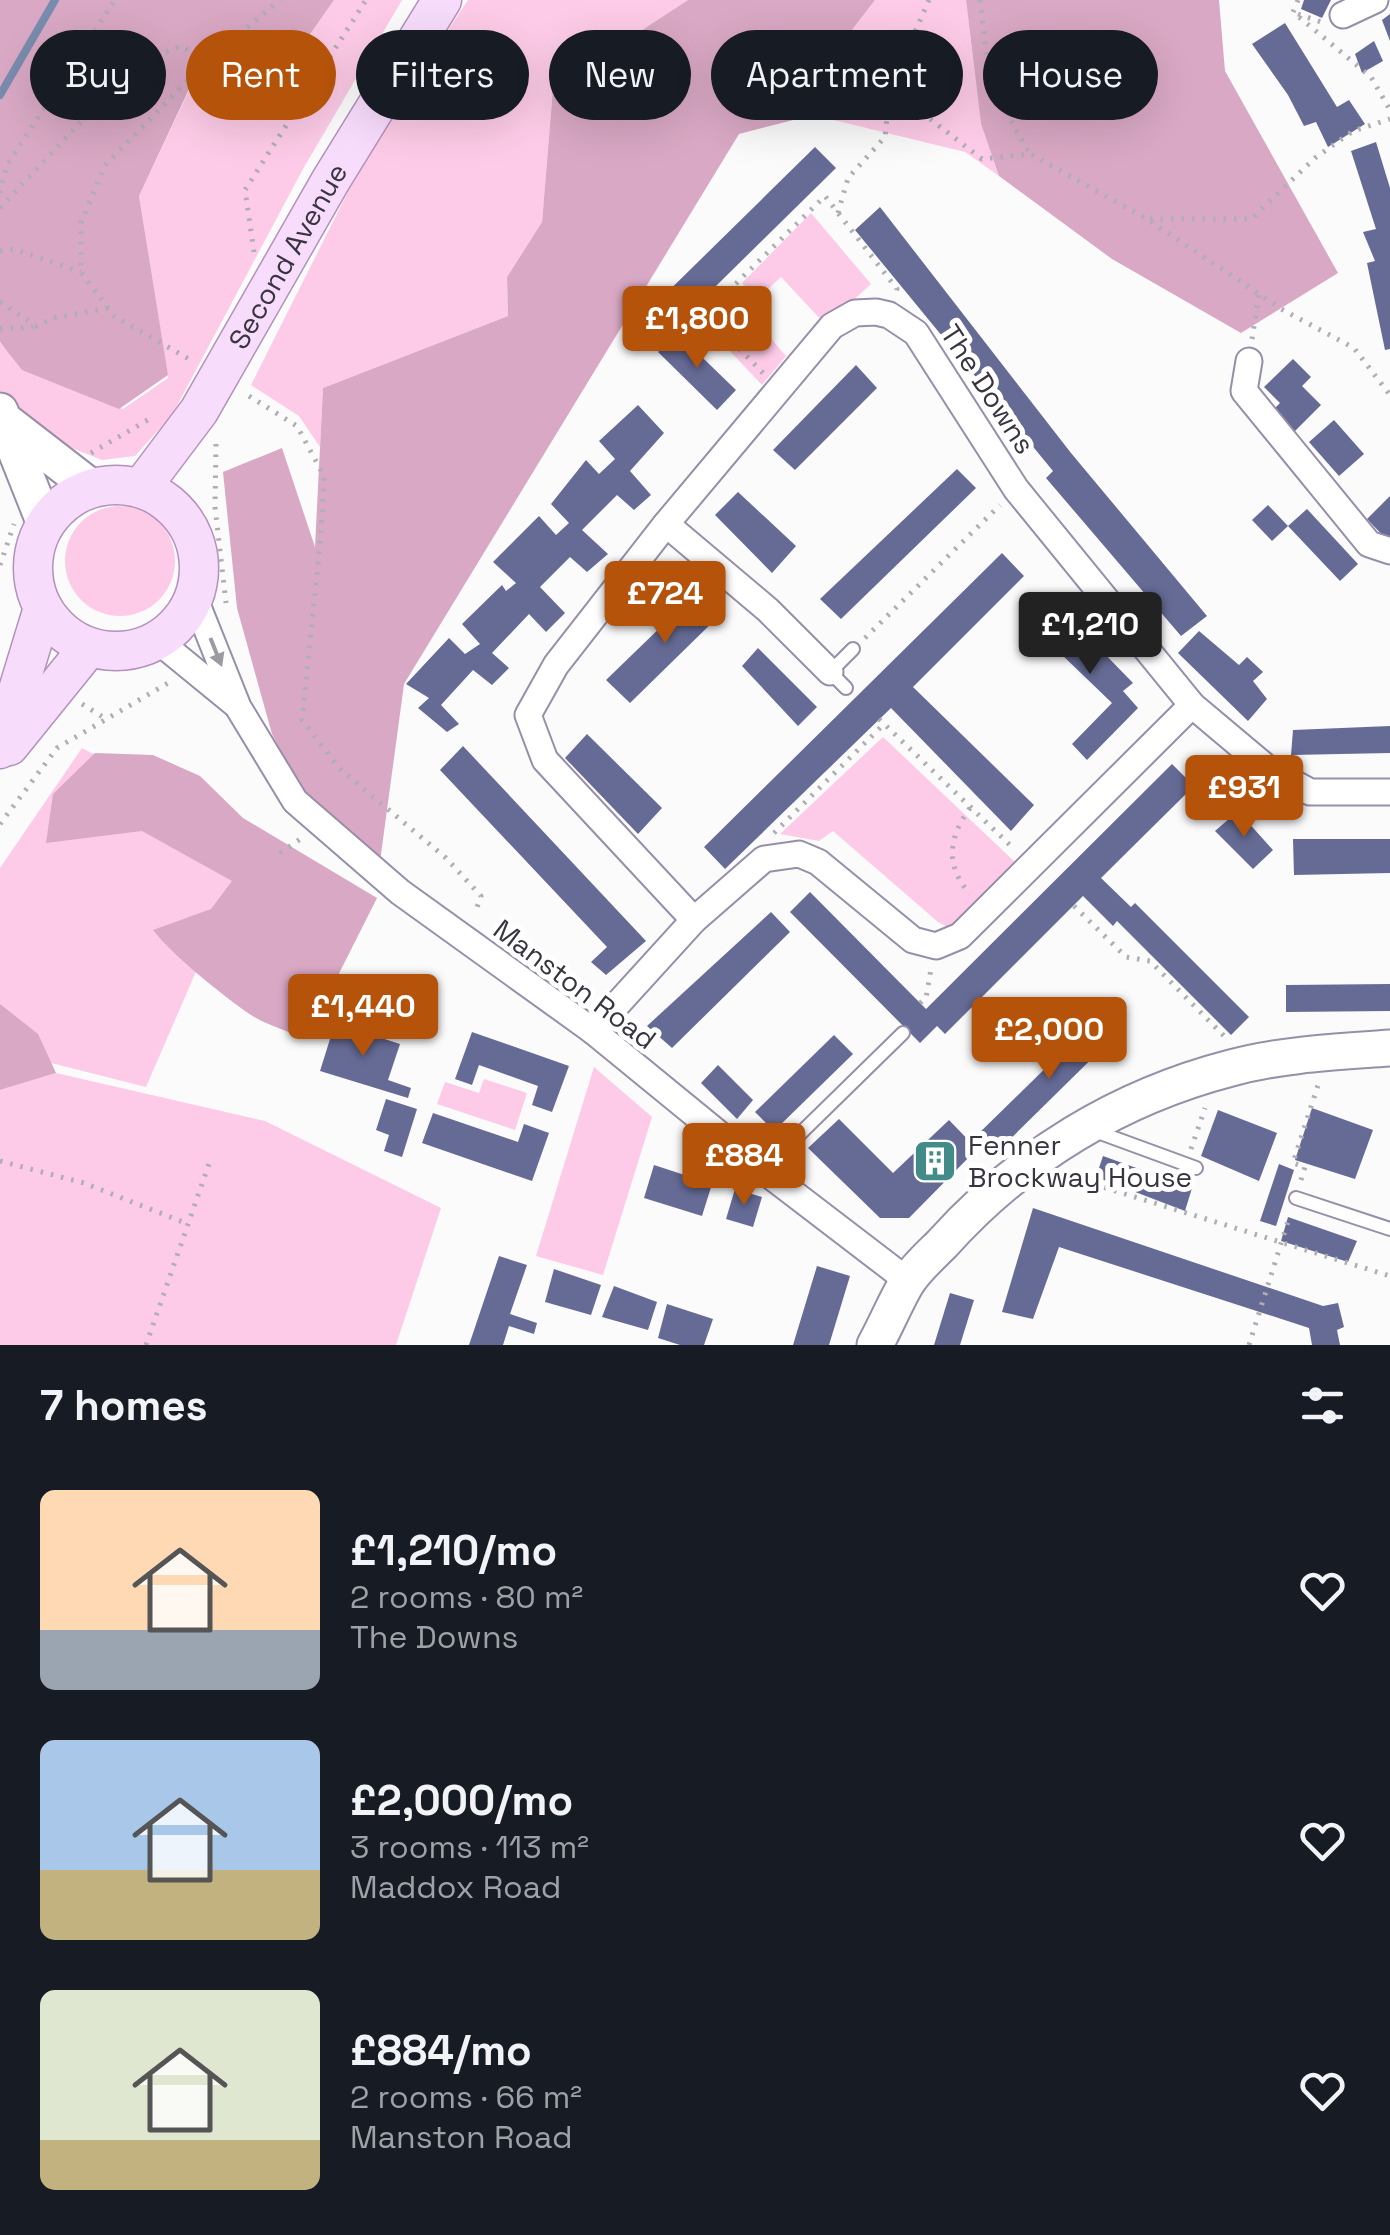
<!DOCTYPE html>
<html lang="en">
<head>
<meta charset="utf-8">
<style>
  :root { --surface:#171b24; --page:#20242c; --text:#f1f3f6; --muted:#9ea1a6; --accent:#b45309 }
  body { margin:0; font-family:"Space Grotesk",sans-serif; background:var(--page); color:var(--text); height:100vh; display:flex; flex-direction:column; font-size:38px; white-space:nowrap }
  * { box-sizing:border-box; margin:0 }
  p { font-size:32px; color:var(--muted) }
  .icon { flex:none; width:55px; height:55px; fill:none; stroke:currentColor; stroke-width:2; stroke-linecap:round; stroke-linejoin:round }
  .map { position:relative; height:1345px; overflow:hidden }
  .panel { display:flex; flex-direction:column; background:var(--surface); flex:1 }
  .panel>* { flex:none }
  .hud { position:absolute; left:30px; top:30px; width:1330px; height:90px; display:flex; gap:20px }
  .price { position:absolute; translate:-50% -85px; padding:0 22px; border-radius:10px; background:var(--accent); color:#fff; font-size:32px; line-height:65px; filter:drop-shadow(0 2px 5px #0008) }
  .price::after { content:''; position:absolute; left:50%; top:60px; width:30px; height:22px; margin-left:-15px; background:inherit; clip-path:polygon(0 0,100% 0,50% 100%) }
  .price.active { background:#222; color:#fff }
  ul { padding:0; list-style:none }
  li { display:flex; align-items:center; gap:30px; height:250px; padding:0 40px }
  li span { display:grid; place-items:center; flex:none; width:280px; height:200px; border-radius:15px; color:#555 }
  li>.icon { margin-inline-start:auto }
  span .icon { width:120px; height:120px; fill:#fffc; stroke-width:1 }
  li b { font-size:42px }
  h2 { display:flex; justify-content:space-between; align-items:center; height:120px; padding:0 40px; font-size:42px }
  .tag { padding:0 35px; border-radius:45px; background:var(--surface); box-shadow:0 10px 40px #0002; font-size:35px; line-height:90px }
  .tag.active { background:var(--accent); color:#fff }
  .map>svg:first-child { display:block }
</style>
</head>
<body>
<div class="map">
<svg width="1390" height="1345" viewBox="0 0 1390 1345">
  <rect width="100%" height="100%" fill="#fbfbfb"/>
  <g fill="#fdcbe7">
    <path d="M 334,0 L 402,0 L 303,169 L 172,415 L 135,456 L 102,460 L 47,438 L 0,391 L 0,343 C 35,376 78,392 123,409 L 168,378 L 139,196 L 214,38 L 306,40 Z"/>
    <path d="M 468,0 L 688,0 L 553,88 L 542,222 L 507,277 L 508,316 L 323,388 L 320,447 L 299,416 L 251,385 L 371,146 Z"/>
    <path d="M 875,0 L 966,0 L 981,124 L 999,176 L 965,152 L 813,115 L 835,52 Z"/>
    <path d="M 811,213 L 871,284 L 826,325 L 781,277 L 757,299 L 742,283 Z"/>
    <path d="M 734,296 L 786,356 L 762,385 L 705,325 Z"/>
    <circle cx="120" cy="561" r="55"/>
    <path d="M 883,737 L 1016,863 L 951,929 L 938,922 L 833,831 L 819,841 L 780,834 Z"/>
    <path d="M 82,748 L 292,860 L 220,916 L 146,1087 L 0,1050 L 0,868 Z"/>
    <path d="M 594,1067 L 652,1117 L 603,1275 L 536,1256 Z"/>
    <path d="M 56,1073 L 265,1121 L 441,1208 L 396,1345 L 0,1345 L 0,1090 Z"/>
    <path d="M 484,1079 L 527,1093 L 515,1130 L 437,1104 L 445,1082 L 479,1093 Z"/>
  </g>
  <g fill="#d9a8c4">
    <path d="M 0,0 L 334,0 L 306,40 L 213,38 L 139,196 L 168,375 L 119,409 L 22,370 L 0,342 Z"/>
    <path d="M 688,0 L 875,0 L 835,52 L 813,115 L 739,134 L 404,684 L 379,869 L 307,802 L 272,734 L 237,608 L 223,472 L 282,448 L 315,547 L 323,388 L 508,316 L 507,277 L 542,222 L 553,88 Z"/>
    <path d="M 966,0 L 1219,0 L 1225,71 L 1338,273 L 1241,333 L 1112,259 L 999,176 L 981,124 Z"/>
    <path d="M 95,753 L 153,755 L 200,776 L 243,818 L 377,898 L 306,1039 C 288,1031 265,1025 248,1013 C 221,994 172,955 153,930 L 211,909 L 232,881 L 142,831 L 46,843 L 53,794 Z"/>
    <path d="M 0,1004 L 38,1034 L 56,1073 L 0,1090 Z"/>
  </g>
  <g fill="none" stroke-linecap="round" stroke-linejoin="round">
    <path stroke="#798cad" stroke-width="8" d="M 0,95 L 55,0"/>
  </g>
  <g fill="#666b96">
    <path d="M 1304,0 L 1331,0 L 1322,18 L 1301,9 Z"/>
    <path d="M 1390,14 L 1390,41 L 1382,20 Z"/>
    <path d="M 1285,23 L 1337,107 L 1349,100 L 1365,124 L 1328,147 L 1316,122 L 1304,126 L 1288,95 L 1252,44 Z"/>
    <path d="M 1374,41 L 1383,61 L 1362,73 L 1355,54 Z"/>
    <path d="M 1376,142 L 1390,188 L 1390,349 L 1385,350 L 1367,263 L 1375,261 L 1363,232 L 1376,229 L 1351,151 Z"/>
    <path d="M 815,147 L 836,168 L 660,341 L 639,320 Z"/>
    <path d="M 880,207 L 1071,453 L 1207,616 L 1181,636 L 1046,478 L 1053,471 L 855,230 Z"/>
    <path d="M 677,333 L 736,390 L 717,410 L 658,352 Z"/>
    <path d="M 1293,359 L 1311,377 L 1302,386 L 1321,405 L 1294,432 L 1273,410 L 1280,403 L 1264,387 Z"/>
    <path d="M 856,365 L 877,388 L 795,470 L 773,450 Z"/>
    <path d="M 638,405 L 664,433 L 630,471 L 651,495 L 634,510 L 617,495 L 582,530 L 608,554 L 587,572 L 570,557 L 540,587 L 565,613 L 546,632 L 529,614 L 492,653 L 509,668 L 492,685 L 473,670 L 441,705 L 459,724 L 447,732 L 418,708 L 429,698 L 406,684 L 449,638 L 465,654 L 480,644 L 462,624 L 502,585 L 506,591 L 516,583 L 493,562 L 539,516 L 556,535 L 569,523 L 551,504 L 586,460 L 599,474 L 615,459 L 599,441 Z"/>
    <path d="M 1334,420 L 1364,454 L 1339,476 L 1309,442 Z"/>
    <path d="M 957,469 L 976,488 L 841,619 L 820,599 Z"/>
    <path d="M 738,492 L 796,546 L 772,573 L 715,515 Z"/>
    <path d="M 1390,496 L 1390,543 L 1367,519 Z"/>
    <path d="M 1268,505 L 1288,526 L 1272,541 L 1252,520 Z"/>
    <path d="M 1307,509 L 1358,564 L 1340,581 L 1288,526 Z"/>
    <path d="M 1002,553 L 1024,576 L 913,687 L 1034,805 L 1011,831 L 891,708 L 725,869 L 704,847 Z"/>
    <path d="M 700,589 L 723,612 L 630,703 L 606,680 Z"/>
    <path d="M 1057,605 L 1133,683 L 1123,691 L 1138,708 L 1087,760 L 1072,744 L 1112,703 L 1034,628 Z"/>
    <path d="M 1199,631 L 1239,665 L 1247,657 L 1263,672 L 1253,681 L 1267,699 L 1248,721 L 1178,653 Z"/>
    <path d="M 758,648 L 817,707 L 798,726 L 742,666 Z"/>
    <path d="M 1390,726 L 1390,753 L 1291,755 L 1293,730 Z"/>
    <path d="M 587,734 L 662,808 L 638,834 L 565,758 Z"/>
    <path d="M 463,746 L 646,941 L 606,975 L 591,962 L 607,947 L 440,770 Z"/>
    <path d="M 1172,764 L 1194,786 L 1101,878 L 1131,907 L 1135,903 L 1249,1017 L 1231,1035 L 1117,921 L 1113,926 L 1083,896 L 945,1034 L 937,1026 L 920,1043 L 790,912 L 810,892 L 926,1009 Z"/>
    <path d="M 1238,811 L 1273,850 L 1253,869 L 1215,831 Z"/>
    <path d="M 1293,839 L 1390,839 L 1390,873 L 1294,875 Z"/>
    <path d="M 771,912 L 790,932 L 672,1048 L 647,1026 Z"/>
    <path d="M 1390,984 L 1390,1011 L 1286,1012 L 1286,985 Z"/>
    <path d="M 1109,1006 L 1126,1025 L 991,1158 L 973,1139 Z"/>
    <path d="M 335,1023 L 400,1044 L 388,1080 L 411,1088 L 408,1098 L 320,1071 Z"/>
    <path d="M 472,1032 L 569,1066 L 552,1112 L 532,1105 L 538,1086 L 479,1065 L 472,1085 L 455,1079 Z"/>
    <path d="M 834,1035 L 853,1054 L 774,1131 L 755,1112 Z"/>
    <path d="M 718,1065 L 753,1100 L 737,1119 L 701,1083 Z"/>
    <path d="M 386,1099 L 417,1109 L 402,1157 L 384,1151 L 389,1135 L 376,1130 Z"/>
    <path d="M 1312,1108 L 1373,1130 L 1355,1179 L 1295,1160 Z"/>
    <path d="M 1218,1110 L 1277,1133 L 1259,1181 L 1201,1156 Z"/>
    <path d="M 433,1113 L 518,1142 L 524,1124 L 549,1133 L 532,1181 L 422,1143 Z"/>
    <path d="M 839,1119 L 893,1173 L 949,1120 L 977,1149 L 909,1218 L 880,1218 L 808,1148 Z"/>
    <path d="M 1103,1156 L 1192,1188 L 1185,1211 L 1096,1177 Z"/>
    <path d="M 1279,1164 L 1294,1170 L 1276,1226 L 1260,1221 Z"/>
    <path d="M 654,1165 L 712,1184 L 702,1216 L 644,1198 Z"/>
    <path d="M 735,1189 L 762,1197 L 753,1227 L 726,1219 Z"/>
    <path d="M 1033,1208 L 1323,1306 L 1338,1303 L 1344,1327 L 1337,1330 L 1340,1345 L 1312,1345 L 1309,1328 L 1059,1247 L 1033,1319 L 1002,1312 Z"/>
    <path d="M 1288,1217 L 1357,1241 L 1348,1262 L 1281,1241 Z"/>
    <path d="M 499,1256 L 527,1265 L 510,1314 L 537,1323 L 534,1334 L 509,1326 L 503,1345 L 469,1345 Z"/>
    <path d="M 817,1266 L 850,1276 L 829,1345 L 793,1345 Z"/>
    <path d="M 554,1269 L 601,1285 L 591,1315 L 545,1302 Z"/>
    <path d="M 614,1286 L 657,1302 L 648,1330 L 602,1317 Z"/>
    <path d="M 950,1293 L 974,1300 L 960,1345 L 934,1345 Z"/>
    <path d="M 667,1304 L 713,1319 L 704,1345 L 680,1345 L 658,1338 Z"/>
  </g>
  <g fill="none" stroke-linecap="round" stroke-linejoin="round">
    <g stroke="#978ea8" stroke-width="16">
      <g id="lane">
        <path d="M 846,688 L 830,672 L 853,649"/>
        <path d="M 1095,1131 L 1196,1168"/>
        <path d="M 763,1170 L 903,1033"/>
        <path d="M 1296,1198 L 1390,1229"/>
      </g>
    </g>
    <g stroke="#978ea8" stroke-width="29">
      <g id="street">
        <path d="M 1343,15 L 1375,0"/>
        <path d="M 1249,361 L 1244,391 L 1369,544 L 1390,551"/>
        <path d="M 666,524 L 768,610 L 830,672"/>
        <path d="M 194,597 L 238,707 L 295,801 L 400,892 L 593,1031 L 763,1170 L 908,1281"/>
        <path d="M 157,640 L 234,703"/>
        <path d="M 694,920 L 545,760 L 528,715 L 556,665 L 666,524 L 832,326 L 855,313 L 876,312 L 889,315 L 916,333 L 1016,489 L 1192,705 L 1267,768 L 1310,792 L 1390,792"/>
        <path d="M 593,1031 L 694,920 L 764,859 L 799,854 L 818,862 L 913,940 L 936,946 L 960,936 L 1192,705"/>
      </g>
    </g>
    <g stroke="#978ea8" stroke-width="39">
      <g id="secondary">
        <path d="M 0,411 L 45,524"/>
        <path d="M 8,423 L 92,488"/>
        <path d="M 875,1345 C 886,1325 895,1303 906,1284 C 915,1269 930,1256 942,1244 C 1020,1157 1119,1097 1231,1068 C 1283,1054 1337,1052 1390,1048"/>
      </g>
    </g>
    <g stroke="#b292b9" stroke-width="41">
      <g id="primary">
        <circle cx="116" cy="568" r="83"/>
        <path id="s1" d="M 141,488 L 199,411 L 331,180 L 442,0"/>
        <path d="M 9,746 L 89,647"/>
        <path d="M 0,749 L 43,608"/>
      </g>
    </g>
    <g stroke="#afaeb2" stroke-width="5" stroke-dasharray="2.5 8" stroke-linecap="butt">
      <path d="M 929,0 L 890,88 L 982,159 L 1030,154 L 1147,219 L 1283,310 L 1354,348 L 1390,395"/>
      <path d="M 980,0 L 988,65 L 1007,113 L 1030,154"/>
      <path d="M 1298,0 L 1293,12 L 1371,77 L 1390,110"/>
      <path d="M 1298,14 L 1321,22"/>
      <path d="M 207,61 L 280,0"/>
      <path d="M 0,193 L 7,165 L 115,0"/>
      <path d="M 0,208 L 136,63 L 181,46 L 207,61 L 105,165 L 81,223 L 81,272 L 114,316 L 194,362"/>
      <path d="M 838,213 L 848,178 L 885,137 L 890,88"/>
      <path d="M 1150,219 L 1251,219 L 1315,158 L 1353,131 L 1390,119"/>
      <path d="M 0,251 L 14,249 L 81,272"/>
      <path d="M 254,252 L 245,190 L 366,0"/>
      <path d="M 0,302 L 36,326 L 54,318 L 108,308"/>
      <path d="M 0,329 L 33,327"/>
      <path d="M 1252,339 L 1259,295"/>
      <path d="M 763,373 L 705,314 L 825,196 L 897,289 L 895,293"/>
      <path d="M 249,396 L 297,426 L 324,476 L 321,534 L 302,720 L 339,768 L 446,858 L 481,896 L 475,913"/>
      <path d="M 216,444 L 215,507 L 226,603"/>
      <path d="M 91,453 L 151,418"/>
      <path d="M 0,565 L 14,524"/>
      <path d="M 865,638 L 1000,505"/>
      <path d="M 82,704 L 106,719"/>
      <path d="M 879,719 L 1014,849"/>
      <path d="M 970,808 C 948,838 945,866 970,894"/>
      <path d="M 0,824 L 57,748 L 168,683"/>
      <path d="M 774,833 L 884,724"/>
      <path d="M 280,853 L 302,838"/>
      <path d="M 1074,906 L 1126,957 L 1150,961 L 1227,1039"/>
      <path d="M 920,1003 L 926,998 L 931,969"/>
      <path d="M 1191,1149 L 1205,1108"/>
      <path d="M 0,1161 L 84,1183 L 188,1224"/>
      <path d="M 1064,1175 L 1390,1276"/>
      <path d="M 1301,1180 L 1305,1167 L 1293,1163 L 1318,1085"/>
      <path d="M 146,1345 L 211,1158"/>
      <path d="M 1249,1345 L 1290,1215"/>
    </g>
    <use href="#lane" stroke="#fff" stroke-width="12"/>
    <use href="#street" stroke="#fff" stroke-width="25"/>
    <use href="#secondary" stroke="#fff" stroke-width="35"/>
    <use href="#primary" stroke="#f8dcfc" stroke-width="38"/>
  </g>
  <defs><path id="oneway-solid" d="M-6-.8H1V-3.2L6.5 0L1 3.2V.8H-6Z" transform="scale(2.5)"/></defs>
  <use fill="#9c9aa0" href="#oneway-solid" transform="translate(216 652) rotate(68)"/>
  <defs>
    <g id="building-square" transform="scale(2.25)"><rect x="-9" y="-9" width="18" height="18" rx="4" fill="#438b89" stroke="#fff"/><path d="M-4-6H4V6H1V3H-1V6H-4ZM-2.5-4.3h1.7v1.8h-1.7ZM.8-4.3h1.7v1.8H.8ZM-2.5-1h1.7V.8h-1.7ZM.8-1h1.7V.8H.8Z" fill="#fff"/></g>
  </defs>
  <g fill-rule="evenodd">
    <use href="#building-square" x="935" y="1161"/>
  </g>
  <g text-anchor="middle" stroke-width="10" stroke-linejoin="round" paint-order="stroke">
    <g font-size="28" fill="#383540" stroke="#fff">
      <text dy="10" stroke="none"><textPath href="#s1" startOffset="275">Second Avenue</textPath></text>
      <text transform="translate(988 389) rotate(57)" y="10">The Downs</text>
      <text transform="translate(575 984) rotate(37)" y="10">Manston Road</text>
    </g>
    <g font-size="28" fill="#383540" stroke="#fff" text-anchor="start">
      <text x="968" y="1155">Fenner<tspan x="968" dy="32">Brockway House</tspan></text>
    </g>
  </g>
</svg>
<b class="price" style="left:697px;top:371px">£1,800</b>
<b class="price" style="left:665px;top:646px">£724</b>
<b class="price active" style="left:1090px;top:677px">£1,210</b>
<b class="price" style="left:1244px;top:840px">£931</b>
<b class="price" style="left:363px;top:1059px">£1,440</b>
<b class="price" style="left:1049px;top:1082px">£2,000</b>
<b class="price" style="left:744px;top:1208px">£884</b>
<div class="hud">
<a class="tag">Buy</a>
<a class="tag active">Rent</a>
<a class="tag">Filters</a>
<a class="tag">New</a>
<a class="tag">Apartment</a>
<a class="tag">House</a>
</div>
</div>
<section class="panel">
<h2>7 homes<svg class="icon" aria-label="filters" viewBox="0 0 24 24"><path d="M4 7h16M4 17h16"/><circle cx="9" cy="7" r="2"/><circle cx="15" cy="17" r="2"/></svg></h2>
<ul>
<li><span style="background:linear-gradient(#ffd9b3 70%,#9aa5b1 0)"><svg class="icon" aria-label="home" viewBox="0 0 24 24"><path d="M3 11l9-7 9 7M6 9v11h12V9"/></svg></span><div><b>£1,210/mo</b><p>2 rooms · 80 m²</p><p>The Downs</p></div><svg class="icon" aria-label="heart" viewBox="0 0 24 24"><path d="M12 20l-8-8c-3-5 5-10 8-4 3-6 11-1 8 4z"/></svg></li>
<li><span style="background:linear-gradient(#a9c7e8 65%,#c2b280 0)"><svg class="icon" aria-label="home" viewBox="0 0 24 24"><path d="M3 11l9-7 9 7M6 9v11h12V9"/></svg></span><div><b>£2,000/mo</b><p>3 rooms · 113 m²</p><p>Maddox Road</p></div><svg class="icon" aria-label="heart" viewBox="0 0 24 24"><path d="M12 20l-8-8c-3-5 5-10 8-4 3-6 11-1 8 4z"/></svg></li>
<li><span style="background:linear-gradient(#dfe7d0 75%,#c2b280 0)"><svg class="icon" aria-label="home" viewBox="0 0 24 24"><path d="M3 11l9-7 9 7M6 9v11h12V9"/></svg></span><div><b>£884/mo</b><p>2 rooms · 66 m²</p><p>Manston Road</p></div><svg class="icon" aria-label="heart" viewBox="0 0 24 24"><path d="M12 20l-8-8c-3-5 5-10 8-4 3-6 11-1 8 4z"/></svg></li>
</ul>
</section>
</body>
</html>
